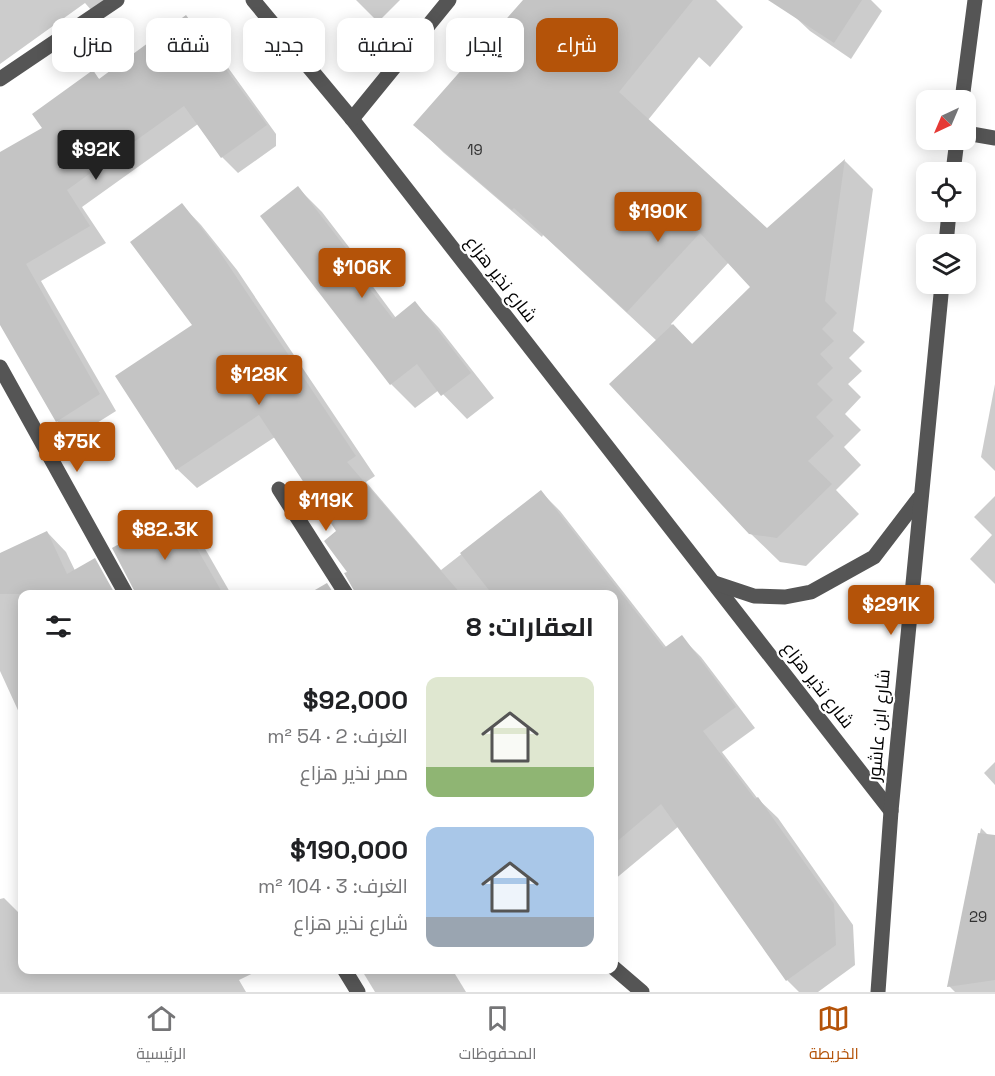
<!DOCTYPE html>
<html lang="ar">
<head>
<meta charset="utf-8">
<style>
  :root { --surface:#fff; --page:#f6f6f6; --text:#202124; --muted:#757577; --line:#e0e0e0; --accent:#b45309 }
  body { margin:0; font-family:"Space Grotesk",Cairo,sans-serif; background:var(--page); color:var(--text); direction:rtl; height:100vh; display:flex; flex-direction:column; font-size:22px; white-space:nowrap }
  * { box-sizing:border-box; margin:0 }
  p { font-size:20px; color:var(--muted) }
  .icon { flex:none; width:33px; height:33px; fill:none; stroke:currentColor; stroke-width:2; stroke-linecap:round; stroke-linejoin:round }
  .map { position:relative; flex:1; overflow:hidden; direction:ltr }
  .drawer { position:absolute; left:18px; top:590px; width:600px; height:384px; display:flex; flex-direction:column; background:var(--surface); border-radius:12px; box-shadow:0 3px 15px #0003; direction:rtl }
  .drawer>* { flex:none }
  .hud { position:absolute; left:18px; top:18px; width:600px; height:54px; direction:rtl; display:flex; gap:12px }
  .needle { width:39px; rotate:224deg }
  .controls { position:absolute; left:916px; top:90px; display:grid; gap:12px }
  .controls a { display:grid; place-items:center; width:60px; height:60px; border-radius:12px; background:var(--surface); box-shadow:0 3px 15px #0003; font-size:30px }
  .price { position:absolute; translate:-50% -51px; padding:0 14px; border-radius:6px; background:var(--accent); color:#fff; font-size:20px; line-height:39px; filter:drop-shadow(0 2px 3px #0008) }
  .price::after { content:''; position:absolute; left:50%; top:36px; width:18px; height:14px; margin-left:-9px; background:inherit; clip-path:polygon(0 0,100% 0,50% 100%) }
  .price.selected { background:#222; color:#fff }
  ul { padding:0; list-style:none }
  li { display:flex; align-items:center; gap:18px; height:150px; padding:0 24px }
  li span { display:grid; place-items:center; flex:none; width:168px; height:120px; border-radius:12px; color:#555 }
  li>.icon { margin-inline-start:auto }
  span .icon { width:72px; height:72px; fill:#fffc; stroke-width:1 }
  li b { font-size:26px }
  h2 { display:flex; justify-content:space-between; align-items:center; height:72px; padding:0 24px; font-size:26px }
  .pill { padding:0 21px; border-radius:12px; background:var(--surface); box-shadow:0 3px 15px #0003; font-size:21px; line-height:54px }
  .pill.selected { background:var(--accent); color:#fff }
  .tab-bar { display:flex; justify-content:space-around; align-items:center; height:84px; border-top:2px solid var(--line); background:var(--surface); font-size:16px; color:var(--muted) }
  .tab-bar a { display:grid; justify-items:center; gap:3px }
  .tab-bar .selected { color:var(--accent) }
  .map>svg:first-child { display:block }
</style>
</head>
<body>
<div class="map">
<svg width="995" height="992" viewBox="0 0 995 992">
  <rect width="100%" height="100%" fill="#fff"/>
  <g fill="#0003" fill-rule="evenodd">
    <path d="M 0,0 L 107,0 L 92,11 L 85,3 L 0,64 Z"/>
    <path d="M 356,0 L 400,0 L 378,22 Z"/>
    <path d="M 525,0 L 716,0 L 743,27 L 710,67 L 699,57 L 648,120 L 767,230 L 845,161 L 873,189 L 853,331 L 865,342 L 849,358 L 862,371 L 848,384 L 861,397 L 845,414 L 861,430 L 844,447 L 861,465 L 836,490 L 859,514 L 806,566 L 780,562 L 750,533 L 657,341 L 543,235 L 542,237 L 444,153 L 415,125 ZM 729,262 L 752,287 L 693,345 L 671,324 Z"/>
    <path d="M 802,0 L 871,0 L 882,11 L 851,59 L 810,31 L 793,15 Z"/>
    <path d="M 186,17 L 203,33 L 276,134 L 276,146 L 238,173 L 222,157 L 198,124 L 82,207 L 106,243 L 41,281 L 116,411 L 73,438 L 57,421 L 0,321 L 0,154 L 45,129 L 92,72 L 100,80 Z"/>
    <path d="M 298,188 L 322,212 L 375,281 L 371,284 L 396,318 L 415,303 L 439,328 L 494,398 L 467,419 L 439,390 L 415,408 L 391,384 L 262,216 Z"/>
    <path d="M 182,205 L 201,225 L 237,270 L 375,476 L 366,482 L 441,570 L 541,492 L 560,511 L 667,648 L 681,637 L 701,657 L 755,728 L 722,752 L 758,799 L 778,818 L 853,925 L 855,965 L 818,992 L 799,992 L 787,980 L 679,826 L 614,880 L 614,687 L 620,683 L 614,675 L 614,594 L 357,594 L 338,532 L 275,437 L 197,488 L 177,469 L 194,325 Z"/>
    <path d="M 995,384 L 995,471 L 981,457 Z"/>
    <path d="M 995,496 L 995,584 L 970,559 L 992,535 L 974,517 Z"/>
    <path d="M 176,514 L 196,533 L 231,594 L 150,594 Z"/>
    <path d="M 47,532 L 66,552 L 82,585 L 90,594 L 22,594 L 22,719 L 0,671 L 0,554 Z"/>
    <path d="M 995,762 L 995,785 L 984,773 Z"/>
    <path d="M 981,828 L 995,842 L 995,992 L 955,992 L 949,986 Z"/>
    <path d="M 4,898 L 22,916 L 22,969 L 262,969 L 239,980 L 246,992 L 0,992 L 0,899 Z"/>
    <path d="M 361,969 L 452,969 L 466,992 L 375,992 Z"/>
  </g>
  <g fill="#c4c4c4">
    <path d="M 523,0 L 693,0 L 619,92 L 767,228 L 845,159 L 825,301 L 837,313 L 822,329 L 834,341 L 820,354 L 833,368 L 817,384 L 833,400 L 816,417 L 834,436 L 808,461 L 832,484 L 777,538 L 749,534 L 609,384 L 673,324 L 692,344 L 750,287 L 700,233 L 627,312 L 514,208 L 512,210 L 413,125 Z"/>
    <path d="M 768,0 L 862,0 L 834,43 Z"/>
    <path d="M 186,15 L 267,125 L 221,158 L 184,106 L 67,190 L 90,226 L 26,264 L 100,394 L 56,422 L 0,325 L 0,152 L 42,128 L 32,114 L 93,70 L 99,79 Z"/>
    <path d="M 298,186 L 352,256 L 347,260 L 393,319 L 415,301 L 471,373 L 441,396 L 417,364 L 390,385 L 260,216 Z"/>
    <path d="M 182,203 L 217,248 L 356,456 L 347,462 L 461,594 L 356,594 L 344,573 L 347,572 L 324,541 L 336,531 L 259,415 L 176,470 L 115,376 L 192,325 L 130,242 Z"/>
    <path d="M 541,490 L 664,648 L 682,635 L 736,707 L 703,731 L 755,799 L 758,797 L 834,904 L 836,945 L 786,981 L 661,804 L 614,844 L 614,594 L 492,594 L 460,553 Z"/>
    <path d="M 176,512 L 223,594 L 136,594 L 112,548 Z"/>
    <path d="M 47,531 L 67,574 L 95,558 L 115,594 L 0,594 L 0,553 Z"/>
    <path d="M 327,583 L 334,594 L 308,594 Z"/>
    <path d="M 978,833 L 995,835 L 995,980 L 947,987 Z"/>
  </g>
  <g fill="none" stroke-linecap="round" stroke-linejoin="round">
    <g stroke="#555" stroke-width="15">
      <path d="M 253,0 L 352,119 L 891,811"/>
      <path d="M 0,79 L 117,0"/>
      <path d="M 962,100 L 975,0"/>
      <path d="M 352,119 L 449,0"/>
      <path d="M 966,133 L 995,138"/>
      <path d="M 953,172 L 957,140"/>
      <path d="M 946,244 L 949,212"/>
      <path d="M 0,367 L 126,594"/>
      <path d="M 279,489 L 346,594"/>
      <path d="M 715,583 L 754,596 L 785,597 L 811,592 L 874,557 L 919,498"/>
      <path d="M 614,968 L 642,992"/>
      <path d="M 344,969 L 358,992"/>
      <path d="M 878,992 L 891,811 L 942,284"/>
    </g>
  </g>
  <g text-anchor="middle" stroke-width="4.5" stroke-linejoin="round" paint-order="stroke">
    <g font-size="15" fill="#313131">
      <text x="475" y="155">19</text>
      <text x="978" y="922">29</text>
    </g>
    <g font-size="18" fill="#000" stroke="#fff">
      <text transform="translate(501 279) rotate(52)" y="6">شارع نذير هزاع</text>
      <text transform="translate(818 685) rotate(52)" y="6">شارع نذير هزاع</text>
      <text transform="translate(879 725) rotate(-85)" y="6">شارع ابن عاشور</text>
    </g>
  </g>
</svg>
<div class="controls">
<a><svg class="needle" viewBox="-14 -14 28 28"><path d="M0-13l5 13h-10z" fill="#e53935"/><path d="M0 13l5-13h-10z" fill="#757577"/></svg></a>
<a><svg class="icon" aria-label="locate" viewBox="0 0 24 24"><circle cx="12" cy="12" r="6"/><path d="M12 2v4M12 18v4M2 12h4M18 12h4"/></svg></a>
<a><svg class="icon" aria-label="layers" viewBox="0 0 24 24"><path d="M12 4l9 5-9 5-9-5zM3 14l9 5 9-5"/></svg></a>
</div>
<b class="price selected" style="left:96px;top:181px">$92K</b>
<b class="price" style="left:658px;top:243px">$190K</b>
<b class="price" style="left:362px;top:299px">$106K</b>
<b class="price" style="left:259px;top:406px">$128K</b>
<b class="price" style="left:77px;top:473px">$75K</b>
<b class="price" style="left:326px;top:532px">$119K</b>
<b class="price" style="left:165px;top:561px">$82.3K</b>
<b class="price" style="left:891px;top:636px">$291K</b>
<div class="hud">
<a class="pill selected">شراء</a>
<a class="pill">إيجار</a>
<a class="pill">تصفية</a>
<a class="pill">جديد</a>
<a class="pill">شقة</a>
<a class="pill">منزل</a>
</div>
<section class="drawer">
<h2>العقارات: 8<svg class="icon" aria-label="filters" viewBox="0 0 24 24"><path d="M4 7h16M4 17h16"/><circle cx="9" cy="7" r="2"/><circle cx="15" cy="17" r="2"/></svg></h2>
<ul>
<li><span style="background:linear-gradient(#dfe7d0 75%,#8fb573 0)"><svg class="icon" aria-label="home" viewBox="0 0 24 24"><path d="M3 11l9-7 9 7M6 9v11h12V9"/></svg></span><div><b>$92,000</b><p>الغرف: 2 · 54 m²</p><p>ممر نذير هزاع</p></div></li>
<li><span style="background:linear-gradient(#a9c7e8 75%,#9aa5b1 0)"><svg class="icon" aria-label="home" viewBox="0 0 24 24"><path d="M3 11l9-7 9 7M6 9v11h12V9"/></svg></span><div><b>$190,000</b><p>الغرف: 3 · 104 m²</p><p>شارع نذير هزاع</p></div></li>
</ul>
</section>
</div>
<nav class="tab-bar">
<a class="selected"><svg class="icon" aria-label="map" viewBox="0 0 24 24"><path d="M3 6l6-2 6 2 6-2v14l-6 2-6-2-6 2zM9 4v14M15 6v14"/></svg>الخريطة</a>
<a><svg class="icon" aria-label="saved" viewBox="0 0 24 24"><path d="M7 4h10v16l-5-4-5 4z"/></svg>المحفوظات</a>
<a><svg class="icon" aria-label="home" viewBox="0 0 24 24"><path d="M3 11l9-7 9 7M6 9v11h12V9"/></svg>الرئيسية</a>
</nav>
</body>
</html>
